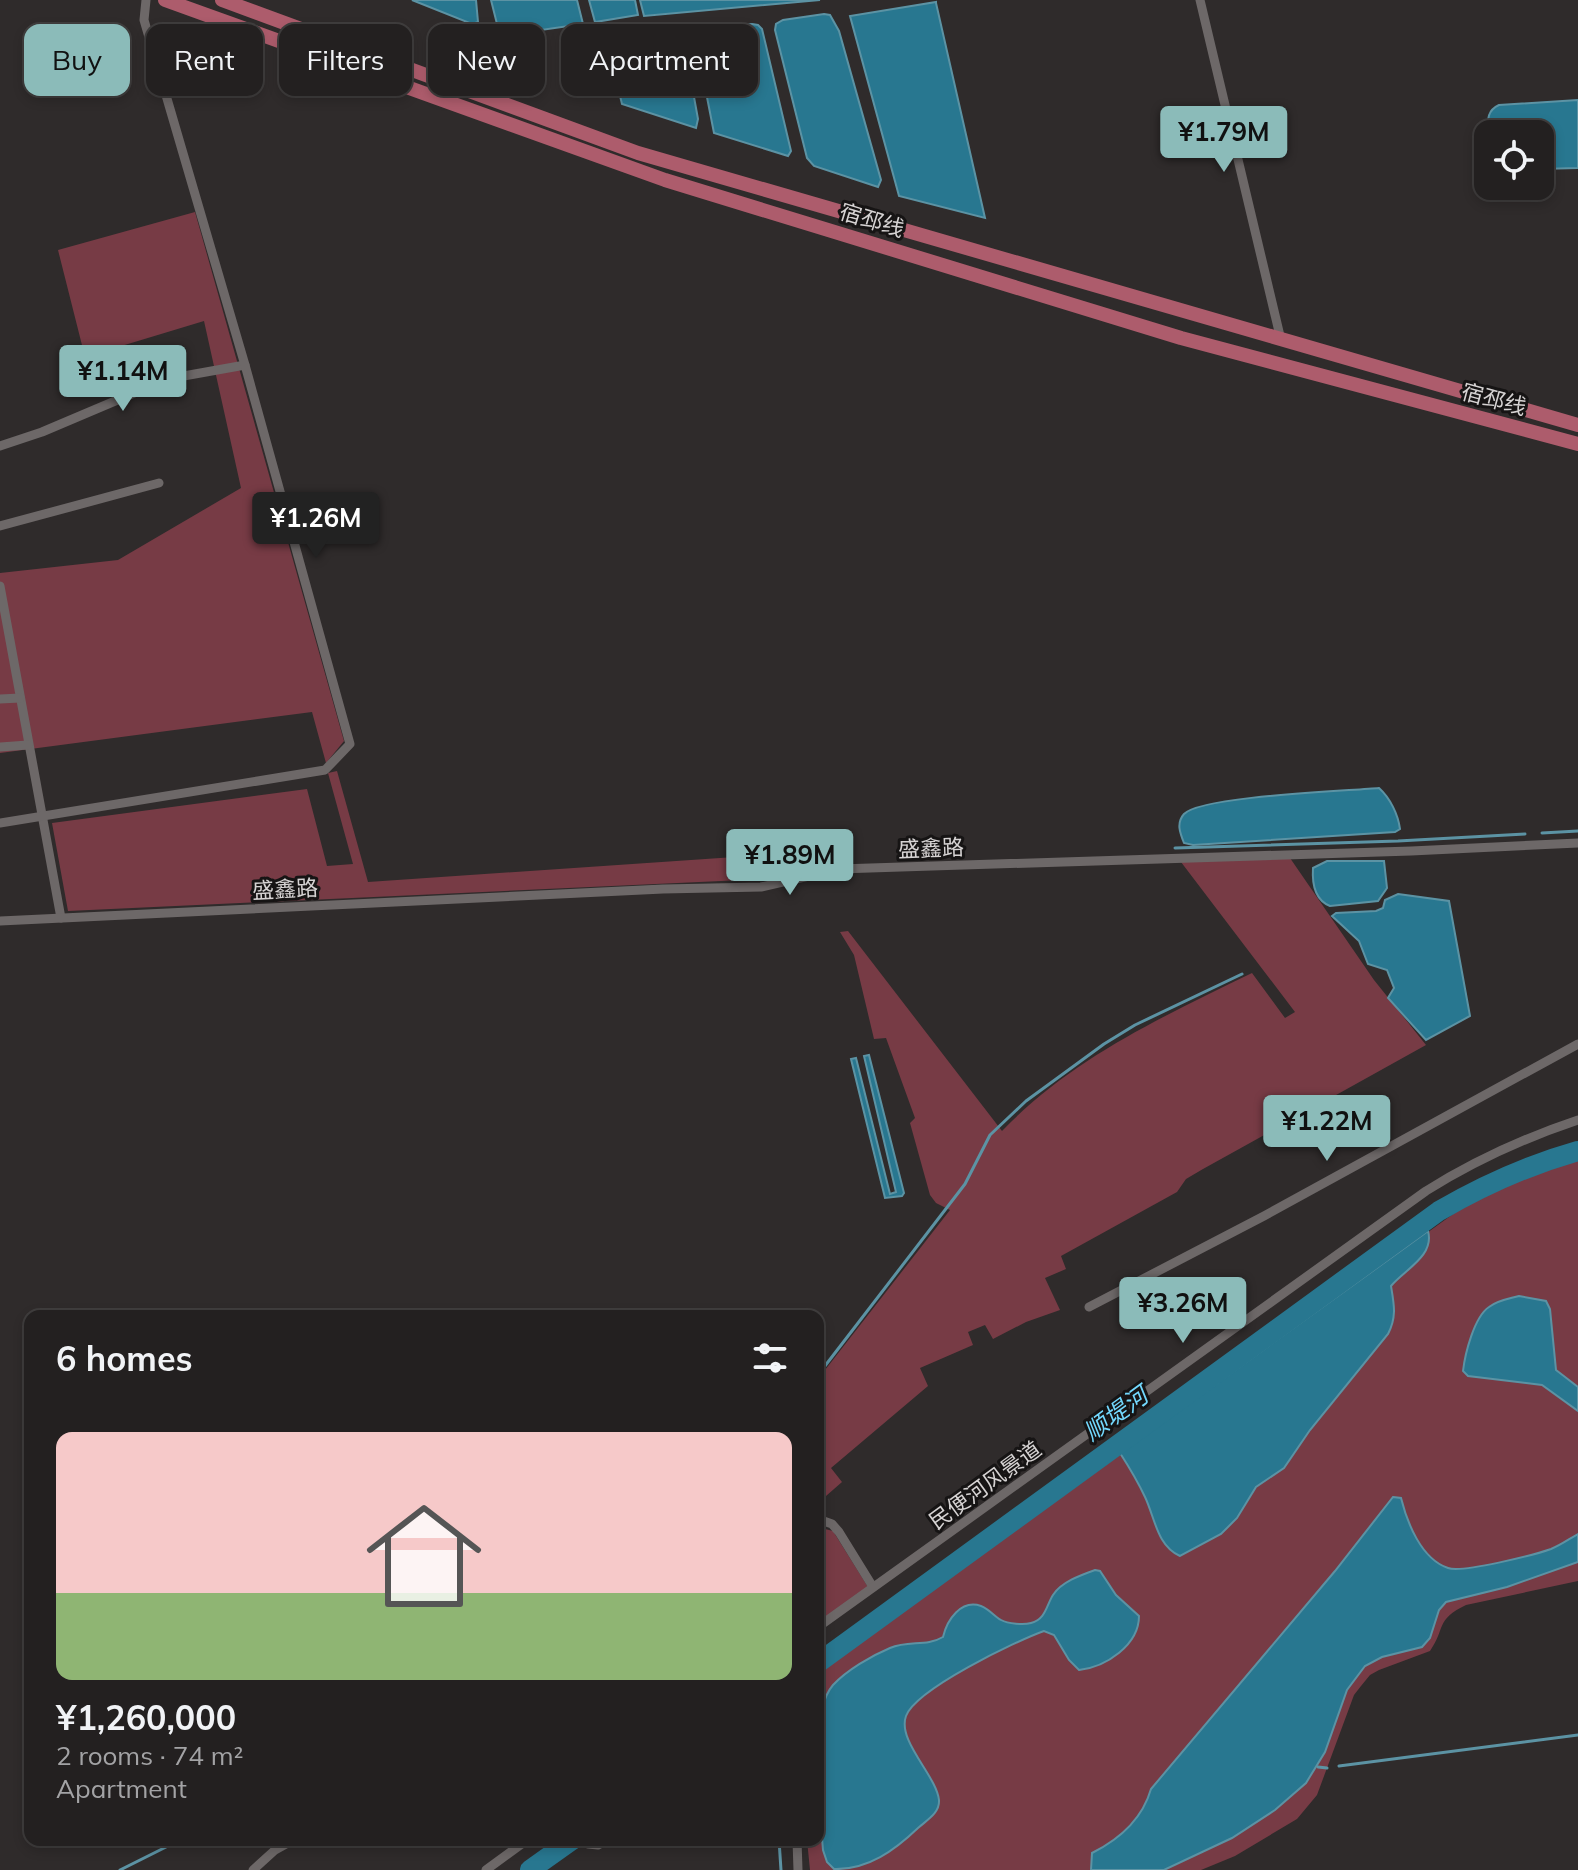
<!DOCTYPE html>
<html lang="en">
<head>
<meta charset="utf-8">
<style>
  :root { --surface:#232020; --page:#2b2829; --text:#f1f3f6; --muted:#a3a3a5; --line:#403e3e; --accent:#8bbbb9 }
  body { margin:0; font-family:Mulish,"Noto Sans SC",sans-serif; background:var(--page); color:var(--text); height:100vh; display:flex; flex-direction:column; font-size:30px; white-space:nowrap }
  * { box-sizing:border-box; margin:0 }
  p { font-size:26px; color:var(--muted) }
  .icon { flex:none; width:44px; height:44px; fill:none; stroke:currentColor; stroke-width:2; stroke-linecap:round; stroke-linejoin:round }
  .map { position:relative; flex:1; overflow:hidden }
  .drawer { position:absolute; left:24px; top:1310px; width:800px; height:536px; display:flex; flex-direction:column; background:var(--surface); border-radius:16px; box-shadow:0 4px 12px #0003,0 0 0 2px var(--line) }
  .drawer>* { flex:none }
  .guide { position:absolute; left:24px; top:24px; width:800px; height:72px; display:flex; gap:16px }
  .controls { position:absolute; left:1474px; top:120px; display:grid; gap:16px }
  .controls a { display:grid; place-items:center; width:80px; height:80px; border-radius:16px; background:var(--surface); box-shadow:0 4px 12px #0003,0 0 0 2px var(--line); font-size:40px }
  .price { position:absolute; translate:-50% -68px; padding:0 18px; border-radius:8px; background:var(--accent); color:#111; font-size:26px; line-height:52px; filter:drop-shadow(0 2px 4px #0008) }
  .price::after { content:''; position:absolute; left:50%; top:48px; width:24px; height:18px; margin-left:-12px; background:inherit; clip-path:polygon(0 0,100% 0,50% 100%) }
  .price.selected { background:#222; color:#fff }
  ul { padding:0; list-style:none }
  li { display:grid; align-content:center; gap:16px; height:424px; padding:0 32px }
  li+li { border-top:2px solid var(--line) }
  li span { display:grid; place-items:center; height:248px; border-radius:16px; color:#555 }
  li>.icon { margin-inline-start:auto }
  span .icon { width:144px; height:144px; fill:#fffc; stroke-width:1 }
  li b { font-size:34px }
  h2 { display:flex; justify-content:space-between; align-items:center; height:96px; padding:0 32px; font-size:34px }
  .pill { padding:0 28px; border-radius:16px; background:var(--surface); box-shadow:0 4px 12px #0003,0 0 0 2px var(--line); font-size:28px; line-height:72px }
  .pill.selected { background:var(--accent); color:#111 }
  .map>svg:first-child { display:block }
</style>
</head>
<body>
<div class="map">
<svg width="1578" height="1870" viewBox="0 0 1578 1870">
  <rect width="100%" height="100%" fill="#2f2b2b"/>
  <g fill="#773b45">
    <path d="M 195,212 L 344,741 L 326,763 L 312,712 L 0,753 L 0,573 L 118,560 L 241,488 L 204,321 L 85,357 L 58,250 Z"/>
    <path d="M 337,771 L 368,882 L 794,853 L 788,860 L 746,866 L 743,880 L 68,911 L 52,823 L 307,789 L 327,866 L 353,864 L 328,773 Z"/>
    <path d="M 1290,858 L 1374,980 L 1426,1045 L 1203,1169 L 1186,1179 L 1177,1192 L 1061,1256 L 1066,1269 L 1045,1278 L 1060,1310 L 1026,1322 L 993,1339 L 985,1325 L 968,1332 L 973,1345 L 920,1368 L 928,1386 L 831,1468 L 842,1482 L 818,1503 L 818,1379 L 950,1210 L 936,1203 L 930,1195 L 910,1123 L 915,1118 L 886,1038 L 874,1039 L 854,955 L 840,932 L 848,931 L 1002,1131 C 1072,1058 1162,1017 1252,973 L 1285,1018 L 1295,1012 L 1181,862 Z"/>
    <path d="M 1578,1159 L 1578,1581 L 1466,1605 C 1435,1620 1446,1628 1430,1651 L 1379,1670 L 1370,1675 L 1361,1686 L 1354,1695 L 1317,1795 L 1297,1819 L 1235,1856 L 1201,1870 L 810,1870 L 807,1840 L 818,1840 L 818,1673 L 1467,1204 L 1503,1186 Z"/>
    <path d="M 825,1529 L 833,1531 L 868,1587 L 818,1623 L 818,1532 Z"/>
  </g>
  <g fill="#287790" stroke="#5c93a4" stroke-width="2">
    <path d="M 412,0 L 476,0 L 478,22 L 472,24 Z"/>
    <path d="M 491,0 L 577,0 L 583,24 L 500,36 Z"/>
    <path d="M 589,0 L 635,0 L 638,15 L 595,22 Z"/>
    <path d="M 640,0 L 820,0 L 644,16 Z"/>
    <path d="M 936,2 L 936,3 L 985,218 L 899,196 L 850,16 Z"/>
    <path d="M 824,14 L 830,15 L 839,31 L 881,180 L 878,187 L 814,166 L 807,158 L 775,30 L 776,24 L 783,20 Z"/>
    <path d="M 752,24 L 758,25 L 762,29 L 791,151 L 788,156 L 714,133 L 695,36 L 697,29 Z"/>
    <path d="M 679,31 L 686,53 L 698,119 L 696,128 L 622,104 L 607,43 C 619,31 661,32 679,31 Z"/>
    <path d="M 1578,100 L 1578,168 L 1540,169 L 1540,134 L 1488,134 C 1488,121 1486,111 1499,105 Z"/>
    <path d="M 1379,788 C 1390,798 1398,814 1400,829 L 1395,832 L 1193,845 L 1184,843 C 1180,833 1176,823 1184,814 C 1201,796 1347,791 1379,788 Z"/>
    <path d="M 1327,861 L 1384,861 L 1387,888 L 1378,901 L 1330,906 C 1315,900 1312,883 1313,868 Z"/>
    <path d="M 1398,894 L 1449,901 L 1470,1016 L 1426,1040 L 1388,998 L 1394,988 L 1387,970 L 1368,964 L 1359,941 L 1332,916 L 1336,913 L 1376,911 L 1383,908 L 1385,900 Z"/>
    <path d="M 869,1055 L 904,1193 L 902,1196 L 885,1198 L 851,1059 L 856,1058 L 890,1194 L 896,1192 L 864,1056 Z"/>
    <path d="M 1428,1231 C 1435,1256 1404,1270 1391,1286 C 1394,1304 1397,1317 1388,1334 L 1310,1430 L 1284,1468 L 1256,1487 L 1237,1518 L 1221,1534 L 1180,1556 C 1157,1546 1155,1518 1145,1497 C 1138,1482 1129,1467 1120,1453 Z"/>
    <path d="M 1519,1296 L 1546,1301 L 1550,1309 L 1556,1370 L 1578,1387 L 1578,1411 L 1542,1385 L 1468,1376 L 1463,1371 C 1465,1354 1474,1317 1489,1307 C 1498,1300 1508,1299 1519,1296 Z"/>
    <path d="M 1393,1497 L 1401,1498 C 1407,1522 1421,1559 1448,1568 C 1463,1573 1534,1555 1551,1549 C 1561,1545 1569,1539 1578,1534 L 1578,1562 L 1507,1587 L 1446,1602 L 1439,1610 L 1430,1638 L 1422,1647 L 1382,1657 L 1365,1666 L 1347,1690 L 1325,1752 L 1306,1783 L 1275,1810 L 1232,1838 L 1164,1870 L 1091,1870 L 1092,1853 C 1120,1839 1142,1820 1151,1789 L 1335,1571 Z"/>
    <path d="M 1095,1570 L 1100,1571 L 1116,1595 L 1139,1616 C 1139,1645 1106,1667 1079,1670 L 1069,1660 L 1054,1635 L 1044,1631 C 1016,1641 916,1689 906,1716 C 897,1741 936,1775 939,1800 C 940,1813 927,1820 918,1828 C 895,1850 868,1870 834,1869 L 827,1862 L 823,1850 C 820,1810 807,1715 833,1685 C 847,1670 871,1656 890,1648 C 909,1640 926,1647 943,1637 C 947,1620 961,1599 981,1606 C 989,1609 994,1616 1001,1620 C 1008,1624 1024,1625 1031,1623 C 1046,1619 1046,1606 1053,1595 C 1061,1582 1081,1575 1095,1570 Z"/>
  </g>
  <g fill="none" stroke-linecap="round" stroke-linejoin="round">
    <g stroke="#5c93a4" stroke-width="3">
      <path d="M 1542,833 L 1578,831"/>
      <path d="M 1175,848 L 1398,841 L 1525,834"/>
      <path d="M 818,1375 L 965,1184 L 990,1135 L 1026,1101 L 1104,1044 L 1135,1025 L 1242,974"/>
      <path d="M 1339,1766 L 1578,1735"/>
      <path d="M 1318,1767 L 1327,1768"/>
      <path d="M 779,1840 L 781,1870"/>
      <path d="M 120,1870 L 180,1840"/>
    </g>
    <g stroke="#287790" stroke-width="20">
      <path d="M 818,1663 L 1439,1211 C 1484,1185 1528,1165 1578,1151"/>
      <path d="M 530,1870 L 572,1840"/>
    </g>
    <g stroke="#6d6868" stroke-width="9">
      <path d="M 1200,0 L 1281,340"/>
      <path d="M 0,446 L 42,432 L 167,379 L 245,365"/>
      <path d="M 0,526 L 159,483"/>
      <path d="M 0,586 L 61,918"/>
      <path d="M 0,699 L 20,698"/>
      <path d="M 0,747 L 28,745"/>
      <path d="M 0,823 L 325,770 L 350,744 L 245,365 L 144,20 L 146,0"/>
      <path d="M 0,921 L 663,889 L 761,887 L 839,869 L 1411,851 L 1578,843"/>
      <path d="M 1089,1307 L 1264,1216 L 1578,1044"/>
      <path d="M 818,1519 L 832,1524 L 839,1532 L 873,1587"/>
      <path d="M 818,1627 L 1426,1191 C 1474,1161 1524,1138 1578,1120"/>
      <path d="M 797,1840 L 798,1870"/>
      <path d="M 588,1844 L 598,1845 L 607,1840"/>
      <path d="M 253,1870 L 275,1850 L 293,1840"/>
      <path d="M 486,1870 L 527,1840"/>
    </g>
    <g stroke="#ad5c6c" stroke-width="14">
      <path d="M 165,0 L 665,180 L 1181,338 L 1578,444"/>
      <path d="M 222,0 L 638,153 L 1578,425"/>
    </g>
  </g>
  <g text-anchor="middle" stroke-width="6" stroke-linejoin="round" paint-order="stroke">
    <g font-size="22" fill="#d6d3d3" stroke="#161414">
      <text transform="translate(872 220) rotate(17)" y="8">宿邳线</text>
      <text transform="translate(1494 399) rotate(15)" y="8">宿邳线</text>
      <text transform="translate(931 848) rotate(-2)" y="8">盛鑫路</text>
      <text transform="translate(285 889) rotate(-3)" y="8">盛鑫路</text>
      <text transform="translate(985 1485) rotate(-36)" y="8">民便河风景道</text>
    </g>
    <g font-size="24" font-style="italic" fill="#73d9fe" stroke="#161414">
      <text transform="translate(1116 1414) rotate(-36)" y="8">顺堤河</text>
    </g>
  </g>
</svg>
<div class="controls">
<a><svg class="icon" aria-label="locate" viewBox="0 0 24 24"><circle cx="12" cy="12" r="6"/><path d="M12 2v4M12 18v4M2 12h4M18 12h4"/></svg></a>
</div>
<b class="price" style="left:1224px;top:174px">¥1.79M</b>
<b class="price" style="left:123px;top:413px">¥1.14M</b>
<b class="price selected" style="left:316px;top:560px">¥1.26M</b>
<b class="price" style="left:790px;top:897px">¥1.89M</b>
<b class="price" style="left:1327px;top:1163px">¥1.22M</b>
<b class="price" style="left:1183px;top:1345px">¥3.26M</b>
<div class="guide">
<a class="pill selected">Buy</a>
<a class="pill">Rent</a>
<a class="pill">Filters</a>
<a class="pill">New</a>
<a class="pill">Apartment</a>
</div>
<section class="drawer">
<h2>6 homes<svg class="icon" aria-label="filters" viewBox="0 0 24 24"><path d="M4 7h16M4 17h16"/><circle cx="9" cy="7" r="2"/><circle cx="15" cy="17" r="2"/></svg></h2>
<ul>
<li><span style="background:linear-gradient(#f6c9c9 65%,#8fb573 0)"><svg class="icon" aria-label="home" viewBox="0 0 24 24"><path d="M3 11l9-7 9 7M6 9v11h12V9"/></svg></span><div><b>¥1,260,000</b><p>2 rooms · 74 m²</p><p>Apartment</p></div></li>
</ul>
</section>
</div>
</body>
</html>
